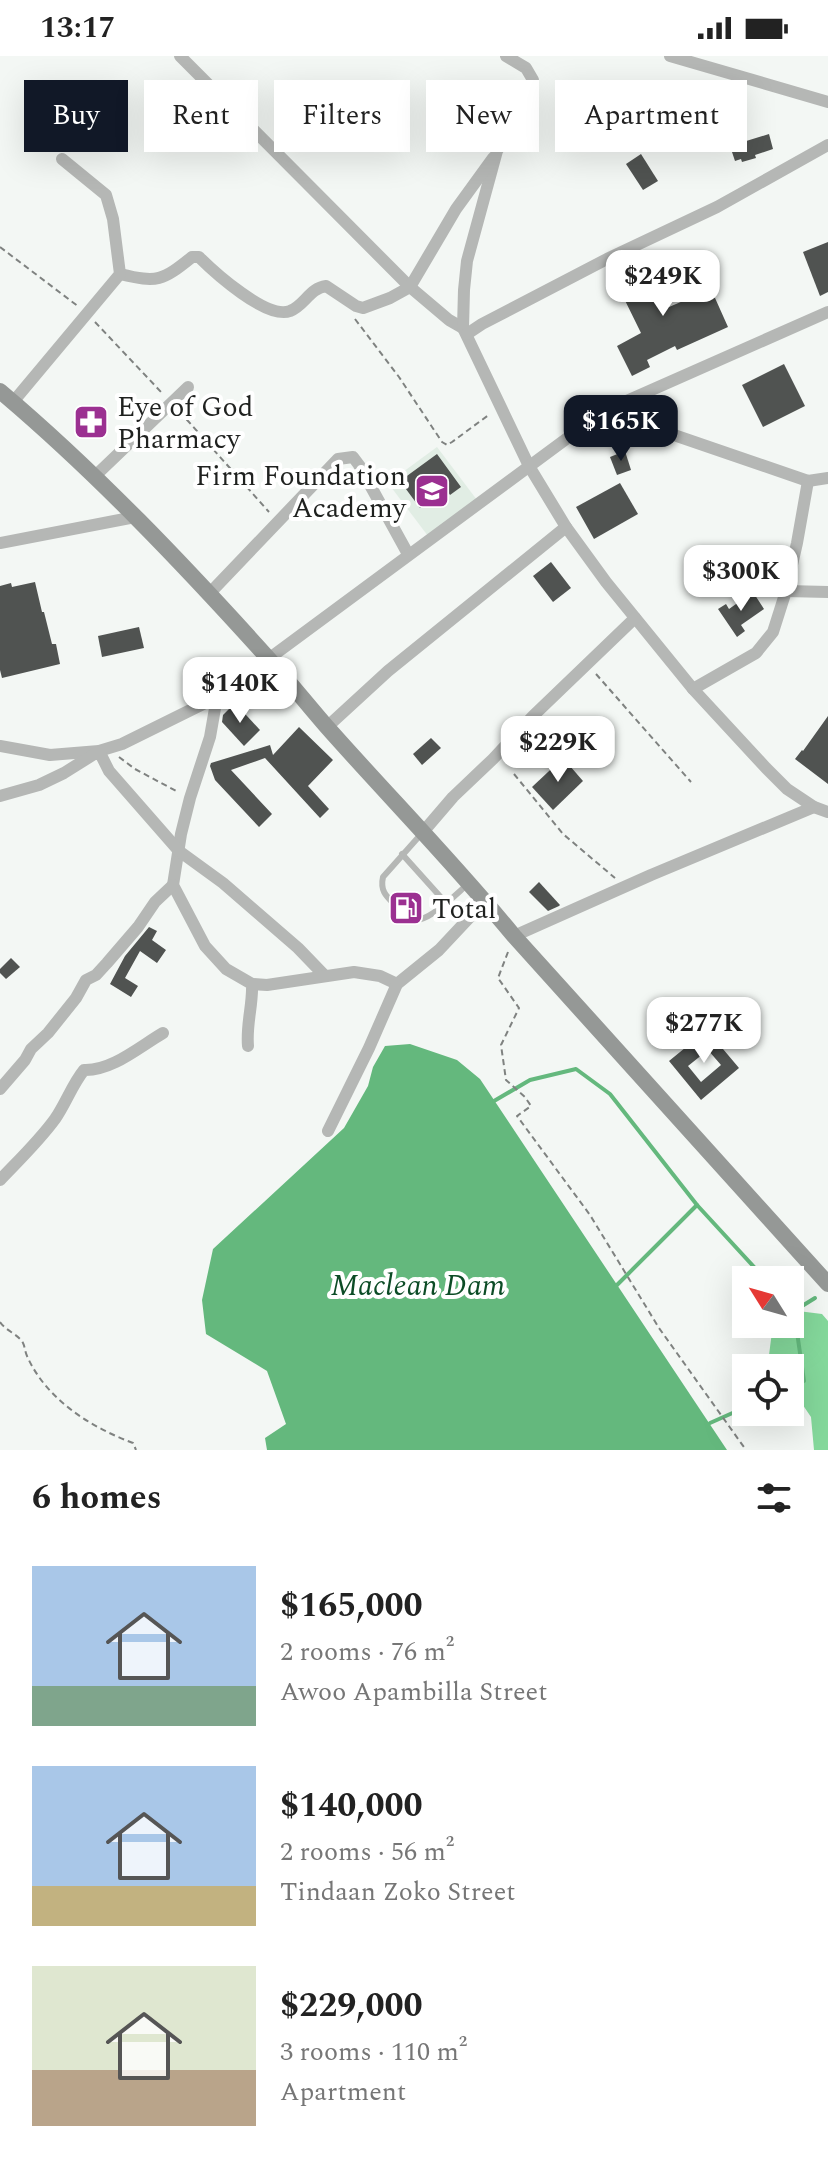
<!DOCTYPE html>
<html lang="en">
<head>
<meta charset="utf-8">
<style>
  :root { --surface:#fff; --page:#f2f2f2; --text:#222; --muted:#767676; --accent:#111827 }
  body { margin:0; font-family:Spectral,serif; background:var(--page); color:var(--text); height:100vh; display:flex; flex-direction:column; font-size:30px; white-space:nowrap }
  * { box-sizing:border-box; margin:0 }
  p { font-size:26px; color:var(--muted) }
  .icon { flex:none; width:44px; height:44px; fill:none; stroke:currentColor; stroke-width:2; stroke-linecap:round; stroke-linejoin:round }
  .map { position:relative; height:1394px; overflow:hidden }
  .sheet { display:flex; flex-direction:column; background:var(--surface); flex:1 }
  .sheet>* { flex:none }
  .top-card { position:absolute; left:24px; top:24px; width:780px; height:72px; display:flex; gap:16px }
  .needle { width:52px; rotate:307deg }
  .tools { position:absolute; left:732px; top:1210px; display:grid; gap:16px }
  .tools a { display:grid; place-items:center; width:72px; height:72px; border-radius:0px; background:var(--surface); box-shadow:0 8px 32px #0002; font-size:40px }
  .price { position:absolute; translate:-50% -68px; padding:0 18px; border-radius:16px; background:#fff; color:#222; font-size:26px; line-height:52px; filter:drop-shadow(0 2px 4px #0008) }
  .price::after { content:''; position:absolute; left:50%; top:48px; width:24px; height:18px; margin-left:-12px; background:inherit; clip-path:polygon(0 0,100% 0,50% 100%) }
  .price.on { background:var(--accent); color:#fff }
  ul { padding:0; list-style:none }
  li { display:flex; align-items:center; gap:24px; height:200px; padding:0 32px }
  li span { display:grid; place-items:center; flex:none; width:224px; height:160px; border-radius:0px; color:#555 }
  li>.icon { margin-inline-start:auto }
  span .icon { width:96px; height:96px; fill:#fffc; stroke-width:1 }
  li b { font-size:34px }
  h2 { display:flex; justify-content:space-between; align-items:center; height:96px; padding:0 32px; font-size:34px }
  .pill { padding:0 28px; border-radius:0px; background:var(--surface); box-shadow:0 8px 32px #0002; font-size:28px; line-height:72px }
  .pill.on { background:var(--accent); color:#fff }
  .status { display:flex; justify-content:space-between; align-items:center; height:56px; padding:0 40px; background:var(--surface); direction:ltr }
  .status svg { height:22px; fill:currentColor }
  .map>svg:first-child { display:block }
</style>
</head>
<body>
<div class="status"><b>13:17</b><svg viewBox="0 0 49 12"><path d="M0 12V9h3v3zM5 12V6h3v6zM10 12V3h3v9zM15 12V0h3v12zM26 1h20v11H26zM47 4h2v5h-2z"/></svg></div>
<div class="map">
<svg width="828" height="1394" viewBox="0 0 828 1394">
  <rect width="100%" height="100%" fill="#f3f7f4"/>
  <path fill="#e1ede4" d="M 437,391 L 477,444 L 428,480 L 388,427 Z"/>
  <path fill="#84d89b" d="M 790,1254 L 822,1258 L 828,1265 L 828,1394 L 814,1394 L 811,1361 L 790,1330 L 790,1312 L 778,1312 L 769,1299 L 773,1268 L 790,1268 Z"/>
  <path fill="#64b87d" d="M 410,988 L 457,1004 L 480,1023 L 727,1394 L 267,1394 L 265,1382 L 286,1368 L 267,1315 L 206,1278 L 202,1244 L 213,1193 L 344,1072 L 368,1030 L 373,1011 L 385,990 Z"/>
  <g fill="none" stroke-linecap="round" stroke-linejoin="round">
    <g stroke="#64b87d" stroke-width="4">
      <path d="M 494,1045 L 530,1024 L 576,1013 L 610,1038 L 697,1149 L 766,1224"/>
      <path d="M 617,1229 L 697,1149"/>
      <path d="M 790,1331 L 804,1325 L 794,1255 L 815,1242"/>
      <path d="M 710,1367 L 746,1351"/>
    </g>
  </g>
  <g fill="#505351" fill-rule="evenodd">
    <path d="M 769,78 L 773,93 L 755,99 L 756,102 L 742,106 L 741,103 L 735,105 L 730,90 Z"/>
    <path d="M 641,98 L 658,125 L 643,134 L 626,108 Z"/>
    <path d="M 828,186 L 828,236 L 820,240 L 803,196 Z"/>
    <path d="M 646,204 L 669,251 L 711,233 L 728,271 L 677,294 L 675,290 L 647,304 L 650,311 L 632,320 L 617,290 L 641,277 L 613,220 Z"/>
    <path d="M 784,308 L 805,350 L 763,371 L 742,329 Z"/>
    <path d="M 625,395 L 631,414 L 617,419 L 610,401 Z"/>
    <path d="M 437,398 L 461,431 L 450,439 L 446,433 L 420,452 L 400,425 Z"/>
    <path d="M 620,427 L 638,458 L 594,483 L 576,451 Z"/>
    <path d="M 706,489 L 717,498 L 695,522 L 685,513 Z"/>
    <path d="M 551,506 L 571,532 L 553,546 L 533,520 Z"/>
    <path d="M 35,526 L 42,556 L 44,556 L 52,588 L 56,588 L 60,608 L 2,622 L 0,614 L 0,530 L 11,527 L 12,531 Z"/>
    <path d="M 753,536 L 764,553 L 741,569 L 745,575 L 737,581 L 718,553 L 726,548 L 729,553 Z"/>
    <path d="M 139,571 L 144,592 L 102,601 L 98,580 Z"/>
    <path d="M 235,647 L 260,674 L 244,690 L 222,666 L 223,659 Z"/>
    <path d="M 828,660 L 828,728 L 795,703 L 802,694 L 803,695 Z"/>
    <path d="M 299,671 L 333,704 L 308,730 L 329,753 L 320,762 L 265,702 L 231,714 L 272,758 L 259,771 L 215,724 L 210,710 L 211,707 L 270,689 L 273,699 Z"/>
    <path d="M 431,682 L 441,692 L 422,709 L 413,698 Z"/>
    <path d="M 563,702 L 583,725 L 553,754 L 532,731 Z"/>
    <path d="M 539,826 L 560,849 L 559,850 L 548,855 L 529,836 Z"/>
    <path d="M 149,871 L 157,875 L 152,884 L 166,894 L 157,907 L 140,895 L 125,922 L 138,930 L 131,941 L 110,928 L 125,900 Z"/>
    <path d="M 11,902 L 20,911 L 6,923 L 0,917 L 0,913 Z"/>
    <path d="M 707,974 L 739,1012 L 701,1044 L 669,1005 ZM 708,994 L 721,1009 L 701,1026 L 688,1010 Z"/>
  </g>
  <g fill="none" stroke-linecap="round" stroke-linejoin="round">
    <g stroke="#7f8280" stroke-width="2" stroke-dasharray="6 4" stroke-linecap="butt">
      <path d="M 0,191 L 79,251"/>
      <path d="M 355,263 L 399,321 L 442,386 L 447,389 L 452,386 L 490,358"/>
      <path d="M 95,266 L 162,337"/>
      <path d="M 180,356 L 269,456"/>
      <path d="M 596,618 L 691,726"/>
      <path d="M 119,701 L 135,713 L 178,736"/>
      <path d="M 514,718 L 563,778 L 615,822"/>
      <path d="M 508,896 L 498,922 L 519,952 L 501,989 L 506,1024 L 525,1041 L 531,1050 L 517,1060 L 590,1159 L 659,1272 L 746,1394"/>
      <path d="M 0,1266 C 6,1275 18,1278 23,1287 C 25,1291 25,1296 27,1300 C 46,1343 90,1371 133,1387 L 136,1394"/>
    </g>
    <g stroke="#b5b7b5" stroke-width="6">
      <path d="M 423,776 L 383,821 C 380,835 386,840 395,849 C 398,853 404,861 408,863 C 424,872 456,838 468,828"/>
      <path d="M 402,798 L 446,847"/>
    </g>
    <g stroke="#b5b7b5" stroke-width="12">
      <path d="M 180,0 L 410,231 L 449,264 L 463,272"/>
      <path d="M 506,0 L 526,12 L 533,24 L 531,38 L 497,95 L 467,205 L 464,234 L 463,272 L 529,410 L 566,471 L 606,526 L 693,633 L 766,712 L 787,733 L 814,751 L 828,756"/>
      <path d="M 670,0 L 828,46"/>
      <path d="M 120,218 C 158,227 162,225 192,201 L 199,201 C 214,216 267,264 290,255 C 304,250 310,232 326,230 L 356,250 L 363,252 L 390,242 L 410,231 L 456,153 L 493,102"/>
      <path d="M 467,278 L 482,268 L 607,203 L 717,151 L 828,89"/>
      <path d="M 13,346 L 120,218 L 113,163 L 106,139 L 62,103"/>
      <path d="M 604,355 L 808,425 L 828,422"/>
      <path d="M 94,421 L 188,331"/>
      <path d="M 0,487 L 135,461"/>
      <path d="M 786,535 L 828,536"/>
      <path d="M 208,539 L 338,403 L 353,401 L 359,409 L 408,498"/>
      <path d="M 693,633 L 756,597 L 773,576 L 786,535 L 797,487 L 808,425"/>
      <path d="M 217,641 L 210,681 L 190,742 L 181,778 L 173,829 L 205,890 L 226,913 L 252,928 C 253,949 246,968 248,990"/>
      <path d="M 327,671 L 388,615 L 566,471"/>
      <path d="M 0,690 L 50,699 L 99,695 L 122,688 L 217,641 L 604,355 L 828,256"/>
      <path d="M 0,740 L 39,729 L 64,717 L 99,695 L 109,715 L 179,795 L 223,827 L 298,892 L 325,920"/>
      <path d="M 423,776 L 453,741 L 493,703 L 533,660 L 635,562"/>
      <path d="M 514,880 L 651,819 L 814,751"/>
      <path d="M 252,928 L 267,929 L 354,916 L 380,920 L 397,928"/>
      <path d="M 0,1033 L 25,1004 L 31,993 L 48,977 L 76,942 L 86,924 L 96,919 L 107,907 L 138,871 L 155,846 L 173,829"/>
      <path d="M 328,1075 L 369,992 L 397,928 L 439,894 L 485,845"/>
      <path d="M 0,1124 C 19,1104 39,1085 55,1063 C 66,1047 72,1029 84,1014 C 112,1015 139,991 163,977"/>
    </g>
    <path stroke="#959896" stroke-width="16" d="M 0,335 C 95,415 185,510 268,602 C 288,624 307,648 327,671 C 389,741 455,808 514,880 L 828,1228"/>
  </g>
  <defs>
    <g id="pharmacy-square" transform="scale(1.8)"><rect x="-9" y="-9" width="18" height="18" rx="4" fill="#9b3091" stroke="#fff"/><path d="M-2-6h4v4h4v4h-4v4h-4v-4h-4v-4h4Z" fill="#fff"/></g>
    <g id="school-square" transform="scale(1.8)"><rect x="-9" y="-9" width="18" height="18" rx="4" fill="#9b3091" stroke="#fff"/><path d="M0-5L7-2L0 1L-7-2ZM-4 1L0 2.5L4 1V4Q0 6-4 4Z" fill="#fff"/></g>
    <g id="fuel-square" transform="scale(1.8)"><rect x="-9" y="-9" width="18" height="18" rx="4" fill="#9b3091" stroke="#fff"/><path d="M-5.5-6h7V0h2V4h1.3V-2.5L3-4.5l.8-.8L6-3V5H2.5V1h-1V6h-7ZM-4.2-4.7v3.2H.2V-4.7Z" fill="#fff"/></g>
  </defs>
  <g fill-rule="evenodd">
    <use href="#pharmacy-square" x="91" y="366"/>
    <use href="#school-square" x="432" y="435"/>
    <use href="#fuel-square" x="406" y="852"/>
  </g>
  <g text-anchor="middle" stroke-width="8" stroke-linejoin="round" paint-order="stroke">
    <g font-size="28" fill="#1f211f" stroke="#fff" text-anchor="start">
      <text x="117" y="360">Eye of God<tspan x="117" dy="32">Pharmacy</tspan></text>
      <text x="406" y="429" text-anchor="end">Firm Foundation<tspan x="406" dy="32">Academy</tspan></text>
      <text x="432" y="862">Total</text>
    </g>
    <g font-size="30" font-style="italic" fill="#0c4c26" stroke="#fff">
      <text x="418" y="1239">Maclean Dam</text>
    </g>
  </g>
</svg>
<div class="tools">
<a><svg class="needle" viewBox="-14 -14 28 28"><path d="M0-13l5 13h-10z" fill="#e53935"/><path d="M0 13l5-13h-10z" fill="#767676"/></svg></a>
<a><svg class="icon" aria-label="locate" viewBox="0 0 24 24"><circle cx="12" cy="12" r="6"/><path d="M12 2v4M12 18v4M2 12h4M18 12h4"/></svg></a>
</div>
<b class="price" style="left:663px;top:262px">$249K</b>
<b class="price on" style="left:621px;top:407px">$165K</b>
<b class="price" style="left:741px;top:557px">$300K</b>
<b class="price" style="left:240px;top:669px">$140K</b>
<b class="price" style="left:558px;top:728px">$229K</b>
<b class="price" style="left:704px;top:1009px">$277K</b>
<div class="top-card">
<a class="pill on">Buy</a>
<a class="pill">Rent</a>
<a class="pill">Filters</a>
<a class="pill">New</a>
<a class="pill">Apartment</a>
</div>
</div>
<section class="sheet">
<h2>6 homes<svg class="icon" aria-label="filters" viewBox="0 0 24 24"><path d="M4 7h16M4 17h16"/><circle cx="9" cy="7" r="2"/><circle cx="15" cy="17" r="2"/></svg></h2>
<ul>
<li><span style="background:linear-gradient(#a9c7e8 75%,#7fa58c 0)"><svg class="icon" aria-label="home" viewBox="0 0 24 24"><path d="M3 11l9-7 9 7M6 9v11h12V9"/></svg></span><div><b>$165,000</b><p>2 rooms · 76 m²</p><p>Awoo Apambilla Street</p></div></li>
<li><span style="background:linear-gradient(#a9c7e8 75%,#c2b280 0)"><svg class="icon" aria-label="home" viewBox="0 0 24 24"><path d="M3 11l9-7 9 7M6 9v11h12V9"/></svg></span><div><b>$140,000</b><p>2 rooms · 56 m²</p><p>Tindaan Zoko Street</p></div></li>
<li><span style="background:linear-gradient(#dfe7d0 65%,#b9a48a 0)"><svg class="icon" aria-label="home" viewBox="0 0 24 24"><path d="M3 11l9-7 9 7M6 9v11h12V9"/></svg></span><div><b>$229,000</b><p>3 rooms · 110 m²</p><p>Apartment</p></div></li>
</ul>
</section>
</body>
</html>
